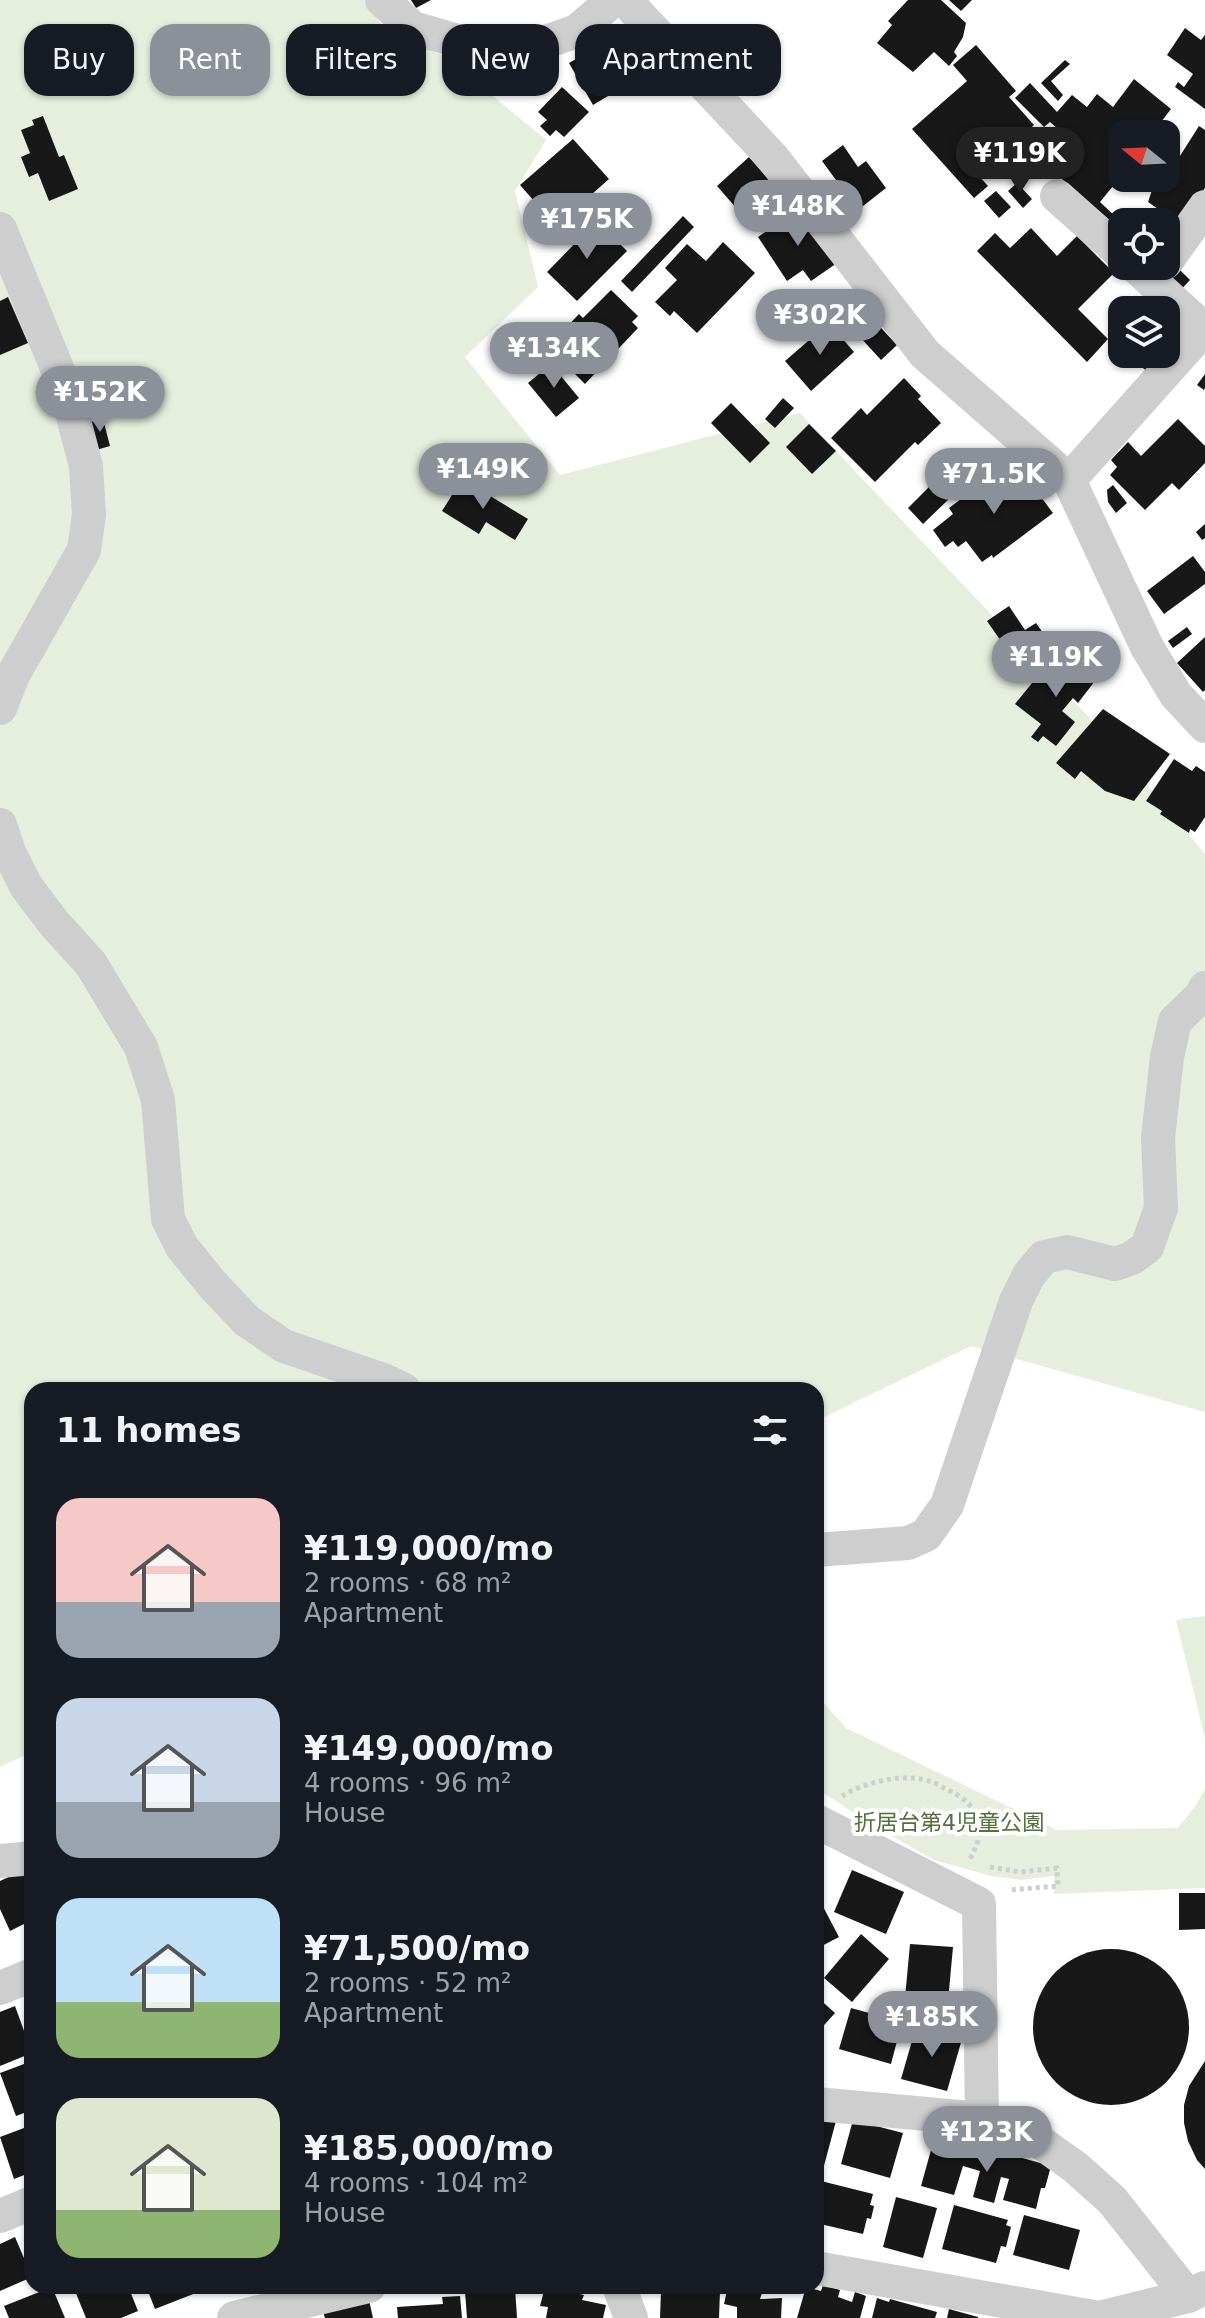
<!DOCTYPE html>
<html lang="en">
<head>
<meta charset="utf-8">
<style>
  :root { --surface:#171b24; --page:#20242c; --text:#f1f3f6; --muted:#9ea1a6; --accent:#8c9099 }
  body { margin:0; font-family:"DejaVu Sans","Noto Sans JP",sans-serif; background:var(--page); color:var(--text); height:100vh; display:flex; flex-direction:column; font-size:30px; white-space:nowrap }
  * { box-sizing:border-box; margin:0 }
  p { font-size:26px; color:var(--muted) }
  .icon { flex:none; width:44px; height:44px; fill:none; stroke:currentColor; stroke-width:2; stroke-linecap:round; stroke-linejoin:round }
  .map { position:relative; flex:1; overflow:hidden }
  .drawer { position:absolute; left:24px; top:1382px; width:800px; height:912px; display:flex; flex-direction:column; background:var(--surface); border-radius:24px; box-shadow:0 2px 6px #0004 }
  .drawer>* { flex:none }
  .banner { position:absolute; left:24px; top:24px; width:800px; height:72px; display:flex; gap:16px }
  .needle { width:52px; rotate:288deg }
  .fabs { position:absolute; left:1108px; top:120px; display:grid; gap:16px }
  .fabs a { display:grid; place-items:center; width:72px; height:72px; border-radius:16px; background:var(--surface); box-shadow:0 2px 6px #0004; font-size:40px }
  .price { position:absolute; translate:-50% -68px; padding:0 18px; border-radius:28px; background:var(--accent); color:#fff; font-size:26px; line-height:52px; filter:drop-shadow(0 2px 4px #0008) }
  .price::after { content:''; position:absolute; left:50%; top:48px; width:24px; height:18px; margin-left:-12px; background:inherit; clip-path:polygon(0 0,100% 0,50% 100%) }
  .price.active { background:#222; color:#fff }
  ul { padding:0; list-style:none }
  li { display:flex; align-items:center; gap:24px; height:200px; padding:0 32px }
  li span { display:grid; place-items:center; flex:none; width:224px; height:160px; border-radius:24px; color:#555 }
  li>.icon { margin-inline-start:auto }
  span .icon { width:96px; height:96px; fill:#fffc; stroke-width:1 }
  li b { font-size:34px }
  h2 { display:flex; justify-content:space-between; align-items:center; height:96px; padding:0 32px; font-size:34px }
  .tag { padding:0 28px; border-radius:24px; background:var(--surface); box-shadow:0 2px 6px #0004; font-size:28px; line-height:72px }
  .tag.active { background:var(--accent); color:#fff }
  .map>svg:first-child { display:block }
</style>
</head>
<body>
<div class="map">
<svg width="1205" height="2318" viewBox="0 0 1205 2318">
  <rect width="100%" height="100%" fill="#fff"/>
  <g fill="#e6eede">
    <path d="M 0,0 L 364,0 L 383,27 L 447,58 L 546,140 L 515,191 L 538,287 L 465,357 L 560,475 L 800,413 L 1103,732 L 1205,854 L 1205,1412 L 971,1346 L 816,1421 L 816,1390 L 32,1390 L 32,1752 L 0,1767 Z"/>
    <path d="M 1205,1616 L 1205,1738 L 1176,1620 Z"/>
    <path d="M 816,1694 L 846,1728 L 1057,1830 L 1178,1828 L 1196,1805 L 1205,1789 L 1205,1888 L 1054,1894 L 1054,1876 L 1021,1880 L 991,1876 L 934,1860 L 869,1823 L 816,1788 Z"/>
  </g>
  <g fill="#181818">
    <path d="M 411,0 L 431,0 L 416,8 Z"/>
    <path d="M 908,0 L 941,0 L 966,23 L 963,37 L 954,52 L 957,56 L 949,66 L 934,52 L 913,72 L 877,43 L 892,25 L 888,21 Z"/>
    <path d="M 949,0 L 972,0 L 961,11 Z"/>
    <path d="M 1185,28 L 1201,40 L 1205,35 L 1205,109 L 1175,87 L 1178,82 L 1184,87 L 1193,74 L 1167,55 Z"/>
    <path d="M 616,36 L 640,77 L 593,105 L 569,63 Z"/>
    <path d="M 976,45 L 1016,91 L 1009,97 L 1034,125 L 1008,147 L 1015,156 L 992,176 L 988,170 L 980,177 L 988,186 L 974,198 L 912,129 L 967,81 L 953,65 Z"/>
    <path d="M 1065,60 L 1070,64 L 1051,81 L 1063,95 L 1058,101 L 1041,83 Z"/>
    <path d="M 492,72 L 506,88 L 499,95 L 484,79 Z"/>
    <path d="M 1134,79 L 1171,109 L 1152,134 L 1122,134 L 1122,175 L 1100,202 L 1117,218 L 1113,223 L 1043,163 L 1065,135 L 1050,122 L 1044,127 L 1015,98 L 1030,83 L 1057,112 L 1072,95 L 1087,107 L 1097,94 L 1113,107 Z"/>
    <path d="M 562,87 L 589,112 L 564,137 L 556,130 L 550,136 L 540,126 L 547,120 L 538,112 Z"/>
    <path d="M 43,116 L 59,157 L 64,155 L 78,189 L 49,201 L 38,173 L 29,177 L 21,157 L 30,153 L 21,130 L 34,125 L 32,120 Z"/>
    <path d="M 1199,126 L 1205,130 L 1205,188 L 1181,224 L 1172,219 L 1166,227 L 1166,222 L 1153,222 L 1161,211 L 1148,202 L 1156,178 L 1166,178 Z"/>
    <path d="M 573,139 L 609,179 L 556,226 L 520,185 Z"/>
    <path d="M 843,145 L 858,167 L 866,161 L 886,188 L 858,210 L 822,161 Z"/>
    <path d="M 749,157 L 776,188 L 744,217 L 717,186 Z"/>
    <path d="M 1017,183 L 1032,199 L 1023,208 L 1008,191 Z"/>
    <path d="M 996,191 L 1011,207 L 999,218 L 984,201 Z"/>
    <path d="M 798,209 L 840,261 L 811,281 L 803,270 L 787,281 L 758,237 Z"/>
    <path d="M 683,216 L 694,227 L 632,292 L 621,281 Z"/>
    <path d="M 597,221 L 627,251 L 577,301 L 547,272 Z"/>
    <path d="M 1031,228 L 1057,256 L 1077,236 L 1114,273 L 1078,309 L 1108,339 L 1087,362 L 977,251 L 995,233 L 1010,248 Z"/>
    <path d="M 723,242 L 755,273 L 697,333 L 674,311 L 670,316 L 655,302 L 677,280 L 665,268 L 687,244 L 706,261 Z"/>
    <path d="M 1176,266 L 1190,280 L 1177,294 L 1162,280 Z"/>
    <path d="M 611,290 L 638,316 L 632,322 L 638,328 L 585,384 L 548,347 L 579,314 L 583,318 Z"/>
    <path d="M 8,297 L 28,343 L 0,355 L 0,301 Z"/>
    <path d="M 854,299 L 897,345 L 881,360 L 838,313 Z"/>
    <path d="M 829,323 L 854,352 L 811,391 L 785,361 Z"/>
    <path d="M 1151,354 L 1158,359 L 1147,371 L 1140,366 Z"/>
    <path d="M 551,364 L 579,398 L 556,417 L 528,383 Z"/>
    <path d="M 1205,374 L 1205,388 L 1204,390 L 1197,385 Z"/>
    <path d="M 904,378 L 921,396 L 918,399 L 941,423 L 918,445 L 915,442 L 875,482 L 831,438 L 861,408 L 867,415 Z"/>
    <path d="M 783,398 L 794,408 L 775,428 L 765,419 Z"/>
    <path d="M 731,403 L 770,443 L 750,463 L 711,423 Z"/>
    <path d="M 103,419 L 110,446 L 96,450 L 90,422 Z"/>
    <path d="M 1178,419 L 1205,446 L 1205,463 L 1179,490 L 1172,483 L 1145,510 L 1110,475 L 1117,467 L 1111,460 L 1128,442 L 1141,456 Z"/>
    <path d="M 809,424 L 836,451 L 812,474 L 786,447 Z"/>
    <path d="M 1020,469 L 1053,513 L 993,558 L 992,555 L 982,562 L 966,541 L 958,547 L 953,541 L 945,547 L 933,530 L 953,514 L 949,508 L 985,481 L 992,490 Z"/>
    <path d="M 462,479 L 528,519 L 515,540 L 486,522 L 479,534 L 442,511 Z"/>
    <path d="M 935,481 L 951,497 L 923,524 L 908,508 Z"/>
    <path d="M 1113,485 L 1127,503 L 1116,513 L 1108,502 L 1107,490 Z"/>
    <path d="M 1205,524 L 1205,538 L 1202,540 L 1196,532 Z"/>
    <path d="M 1193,556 L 1205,572 L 1205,584 L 1164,614 L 1147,591 Z"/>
    <path d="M 1009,606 L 1025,630 L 1036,623 L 1053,647 L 1021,670 L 987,621 Z"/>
    <path d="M 1187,627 L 1192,634 L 1173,648 L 1168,641 Z"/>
    <path d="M 1205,637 L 1205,690 L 1203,692 L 1177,663 Z"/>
    <path d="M 1071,656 L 1098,677 L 1078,703 L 1073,698 L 1062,711 L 1075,722 L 1056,746 L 1043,736 L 1038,742 L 1031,737 L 1041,724 L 1015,704 L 1037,677 L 1041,681 L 1052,667 L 1059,673 Z"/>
    <path d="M 1103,709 L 1170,754 L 1134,801 L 1105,791 L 1081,771 L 1075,779 L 1056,763 Z"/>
    <path d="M 1174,759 L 1192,771 L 1196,766 L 1205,772 L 1205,817 L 1195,832 L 1190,829 L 1189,833 L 1160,814 L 1162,811 L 1146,801 Z"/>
    <path d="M 32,1866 L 32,1935 L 26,1923 L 10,1931 L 0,1909 L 0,1881 Z"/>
    <path d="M 852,1870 L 904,1892 L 886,1934 L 834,1912 Z"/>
    <path d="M 1179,1893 L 1205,1893 L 1205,1929 L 1179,1930 Z"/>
    <path d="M 819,1899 L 839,1937 L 816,1949 L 816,1901 Z"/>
    <path d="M 861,1934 L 889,1959 L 852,2002 L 824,1978 Z"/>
    <path d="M 910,1944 L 953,1947 L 948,2001 L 905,1998 Z"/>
    <circle cx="1111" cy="2027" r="78"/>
    <path d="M 816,1996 L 835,2013 L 816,2034 Z"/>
    <path d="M 32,2000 L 32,2021 L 25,2003 Z"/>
    <path d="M 15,2006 L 32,2053 L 0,2066 L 0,2012 Z"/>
    <path d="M 851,2008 L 902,2022 L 891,2064 L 839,2049 Z"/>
    <path d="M 916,2027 L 962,2039 L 947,2091 L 901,2079 Z"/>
    <path d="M 32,2061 L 32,2110 L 16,2116 L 0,2073 Z"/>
    <path d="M 1205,2061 L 1205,2169 L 1197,2160 L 1188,2141 L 1184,2123 L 1184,2105 L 1189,2086 Z"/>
    <path d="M 816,2116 L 836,2121 L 822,2173 L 816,2172 Z"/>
    <path d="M 853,2120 L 903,2133 L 890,2178 L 841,2164 Z"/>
    <path d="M 32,2125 L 32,2172 L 14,2179 L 0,2137 Z"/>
    <path d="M 929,2129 L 953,2135 L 949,2149 L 925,2143 Z"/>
    <path d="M 954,2139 L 1051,2166 L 1045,2188 L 1041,2188 L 1036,2209 L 1003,2200 L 1009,2179 L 1001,2177 L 994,2203 L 973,2197 L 980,2171 L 963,2166 L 954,2195 L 921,2186 L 931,2150 L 950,2155 Z"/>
    <path d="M 817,2180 L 873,2194 L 870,2205 L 874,2206 L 871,2219 L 867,2218 L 863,2234 L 816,2223 Z"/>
    <path d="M 896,2197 L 937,2208 L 923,2258 L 883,2247 Z"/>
    <path d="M 954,2205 L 1008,2220 L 1006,2225 L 1011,2227 L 1006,2247 L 1001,2246 L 996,2263 L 942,2249 Z"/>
    <path d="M 1024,2215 L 1080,2230 L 1069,2270 L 1013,2255 Z"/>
    <path d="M 15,2237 L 32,2277 L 0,2291 L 0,2244 Z"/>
    <path d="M 823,2285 L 840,2290 L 838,2297 L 852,2302 L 855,2292 L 866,2296 L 860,2318 L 797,2318 L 806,2287 L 821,2291 Z"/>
    <path d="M 73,2286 L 128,2286 L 138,2311 L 121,2318 L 86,2318 Z"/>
    <path d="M 146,2286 L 204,2286 L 206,2289 L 155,2309 Z"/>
    <path d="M 728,2286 L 762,2293 L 760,2299 L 782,2298 L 781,2318 L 737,2318 L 737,2307 L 724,2304 Z"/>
    <path d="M 52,2287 L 65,2318 L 9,2318 L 4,2306 Z"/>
    <path d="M 515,2287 L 517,2318 L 467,2318 L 465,2291 Z"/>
    <path d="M 552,2288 L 584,2295 L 582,2300 L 606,2305 L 603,2318 L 546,2318 L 548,2307 L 540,2306 L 544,2291 L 551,2292 Z"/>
    <path d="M 661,2291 L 720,2291 L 719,2318 L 660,2318 Z"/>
    <path d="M 460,2296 L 462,2318 L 398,2318 L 397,2307 L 443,2304 L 442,2297 Z"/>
    <path d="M 877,2298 L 889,2302 L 890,2299 L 937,2312 L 935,2318 L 872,2318 Z"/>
    <path d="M 369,2300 L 373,2318 L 325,2318 L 323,2312 Z"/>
    <path d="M 949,2309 L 978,2317 L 978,2318 L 947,2318 Z"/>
  </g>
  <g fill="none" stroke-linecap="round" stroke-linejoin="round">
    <g stroke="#cecece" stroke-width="5" stroke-dasharray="4 4" stroke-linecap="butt">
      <path d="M 1027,145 L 1036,171"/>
      <path d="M 1006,172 L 1031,173"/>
      <path d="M 842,1796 C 864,1783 895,1775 921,1779 C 928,1780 937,1784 944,1788 C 980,1804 990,1827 968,1862"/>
      <path d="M 990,1867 L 1020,1872 L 1057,1868 L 1058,1886 L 1010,1890"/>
    </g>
    <g stroke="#cecece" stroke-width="34">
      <path d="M 382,0 L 413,28 L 479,47 L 517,52 L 577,31 L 613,0"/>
      <path d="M 625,0 L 772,157 L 925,354 L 1069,480 L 1147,647 L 1176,695 L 1205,726"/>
      <path d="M 1057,196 L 1122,254"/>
      <path d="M 0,229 L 66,390 L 86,466 L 89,515 L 84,550 L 13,675 L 0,708"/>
      <path d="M 1166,262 L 1205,207"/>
      <path d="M 1069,480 L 1204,329 L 1135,266"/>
      <path d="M 0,825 L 9,852 L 26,886 L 53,922 L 91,964 L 141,1047 L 158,1100 L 168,1219 L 182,1247 L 213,1285 L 247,1321 L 284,1346 L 386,1381 L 404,1390"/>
      <path d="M 816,1550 L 908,1543 L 926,1535 L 947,1505 L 1016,1301 L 1029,1275 L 1044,1257 L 1067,1252 L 1115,1264 L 1132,1258 L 1147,1247 L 1161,1208 L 1158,1138 L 1167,1057 L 1175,1021 L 1201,996 L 1205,988"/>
      <path d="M 816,1821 L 979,1904 L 982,2119"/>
      <path d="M 0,1861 L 32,1858"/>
      <path d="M 0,1988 L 32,1975"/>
      <path d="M 816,2104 L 982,2119 L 1033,2137 L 1075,2167 L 1112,2200 L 1188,2296"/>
      <path d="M 0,2216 L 32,2203"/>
      <path d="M 816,2268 L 1099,2318 L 1188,2296 L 1205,2288"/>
      <path d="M 619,2286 L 631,2318"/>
      <path d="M 234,2318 L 369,2286"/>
    </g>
  </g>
  <g text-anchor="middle" stroke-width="8" stroke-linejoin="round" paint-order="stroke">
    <g font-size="22" fill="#51703a" stroke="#fff">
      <text x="949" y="1830">折居台第4児童公園</text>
    </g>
  </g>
</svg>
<div class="fabs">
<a><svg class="needle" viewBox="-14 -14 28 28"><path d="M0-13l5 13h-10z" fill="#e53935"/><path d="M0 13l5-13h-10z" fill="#9ea1a6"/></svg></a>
<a><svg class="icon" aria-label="locate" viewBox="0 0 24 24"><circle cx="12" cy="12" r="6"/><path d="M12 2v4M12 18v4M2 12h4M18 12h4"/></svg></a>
<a><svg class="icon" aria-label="layers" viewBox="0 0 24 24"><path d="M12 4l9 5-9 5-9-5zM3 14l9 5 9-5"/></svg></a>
</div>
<b class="price active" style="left:1020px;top:195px">¥119K</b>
<b class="price" style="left:798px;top:248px">¥148K</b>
<b class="price" style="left:587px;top:261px">¥175K</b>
<b class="price" style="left:820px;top:357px">¥302K</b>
<b class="price" style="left:554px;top:390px">¥134K</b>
<b class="price" style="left:100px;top:434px">¥152K</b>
<b class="price" style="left:483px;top:511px">¥149K</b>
<b class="price" style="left:994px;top:516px">¥71.5K</b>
<b class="price" style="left:1056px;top:699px">¥119K</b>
<b class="price" style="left:932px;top:2059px">¥185K</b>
<b class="price" style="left:987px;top:2174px">¥123K</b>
<div class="banner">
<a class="tag">Buy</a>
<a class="tag active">Rent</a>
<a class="tag">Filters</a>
<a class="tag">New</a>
<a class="tag">Apartment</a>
</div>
<section class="drawer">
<h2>11 homes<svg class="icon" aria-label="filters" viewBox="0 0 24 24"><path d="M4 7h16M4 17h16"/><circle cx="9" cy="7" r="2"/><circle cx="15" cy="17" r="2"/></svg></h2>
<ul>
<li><span style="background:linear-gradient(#f6c9c9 65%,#9aa5b1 0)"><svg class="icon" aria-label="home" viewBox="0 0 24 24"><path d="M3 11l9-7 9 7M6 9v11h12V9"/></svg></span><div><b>¥119,000/mo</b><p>2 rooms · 68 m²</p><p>Apartment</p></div></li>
<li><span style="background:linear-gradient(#c9d6e8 65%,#9aa5b1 0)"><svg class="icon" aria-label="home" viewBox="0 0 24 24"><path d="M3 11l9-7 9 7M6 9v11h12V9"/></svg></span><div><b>¥149,000/mo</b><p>4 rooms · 96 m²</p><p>House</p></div></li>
<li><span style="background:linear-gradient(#bfe0f5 65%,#8fb573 0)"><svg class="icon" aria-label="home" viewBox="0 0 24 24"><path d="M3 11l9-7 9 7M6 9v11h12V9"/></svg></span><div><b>¥71,500/mo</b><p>2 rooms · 52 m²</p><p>Apartment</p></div></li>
<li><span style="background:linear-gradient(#dfe7d0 70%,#8fb573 0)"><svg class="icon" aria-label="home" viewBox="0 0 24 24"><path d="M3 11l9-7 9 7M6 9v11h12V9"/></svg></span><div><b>¥185,000/mo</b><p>4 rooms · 104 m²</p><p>House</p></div></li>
</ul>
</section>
</div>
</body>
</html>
